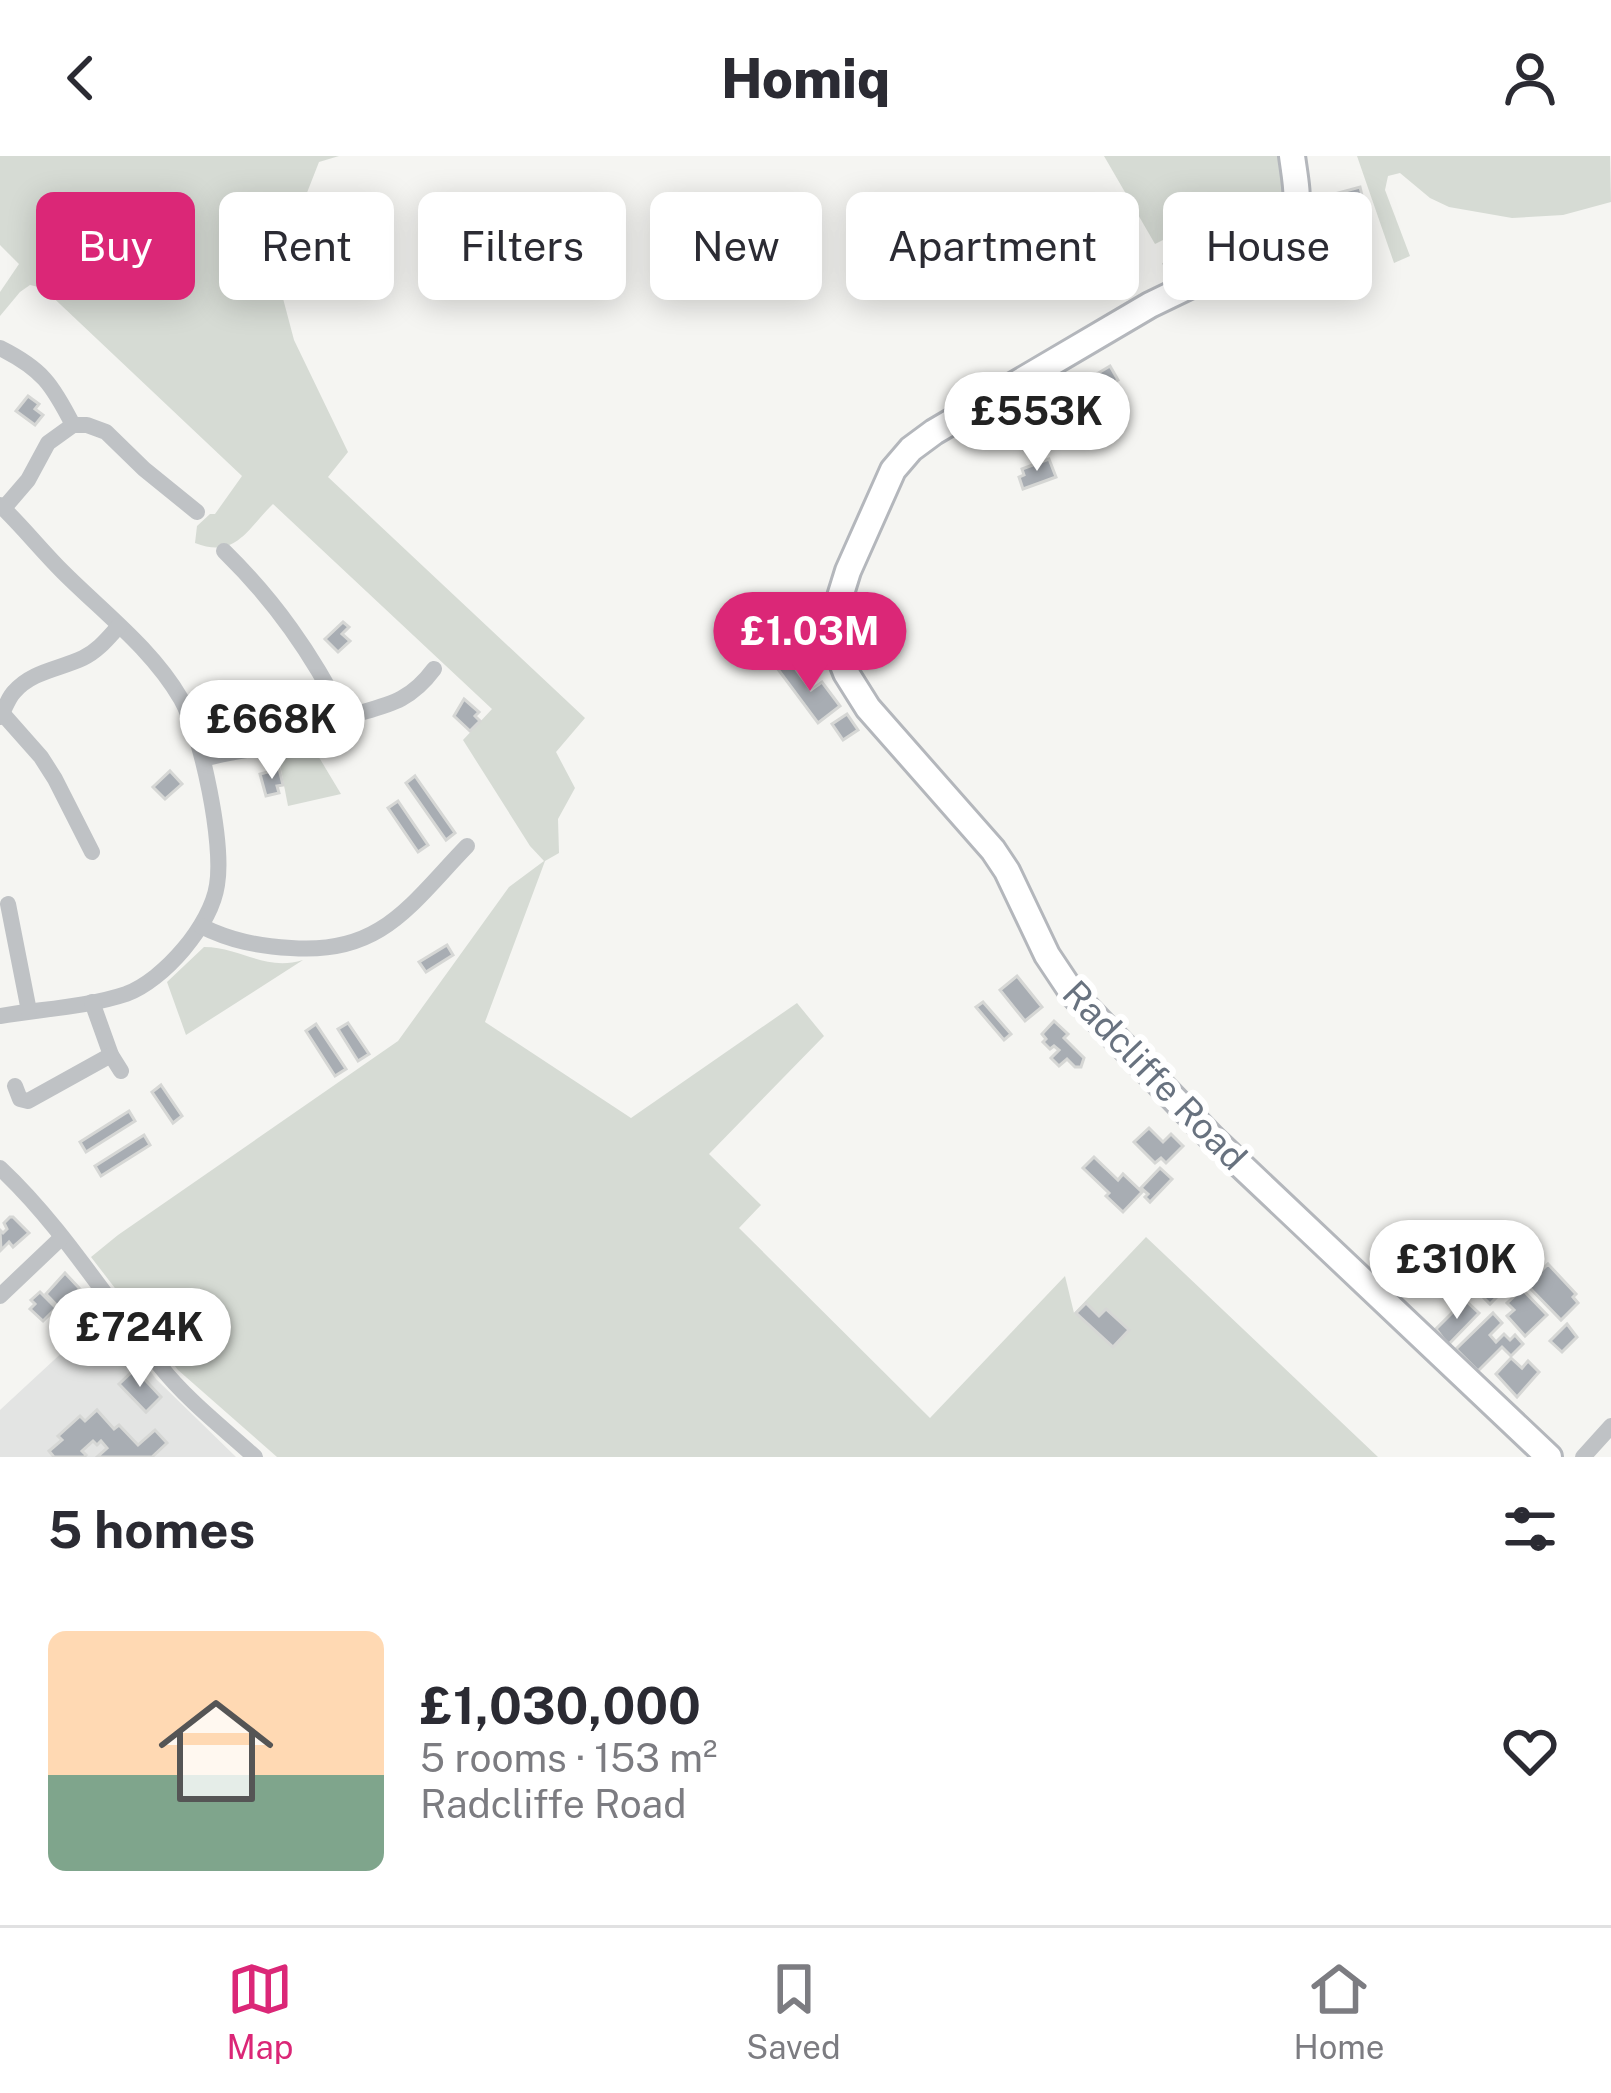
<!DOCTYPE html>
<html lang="en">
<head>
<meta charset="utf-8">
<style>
  :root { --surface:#fff; --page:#f2f2f3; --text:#2b2b33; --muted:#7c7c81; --line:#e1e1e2; --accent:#db2777 }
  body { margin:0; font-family:"Public Sans",sans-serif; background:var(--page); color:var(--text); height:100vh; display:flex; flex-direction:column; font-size:45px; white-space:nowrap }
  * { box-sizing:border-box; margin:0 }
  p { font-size:39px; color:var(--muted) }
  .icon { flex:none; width:66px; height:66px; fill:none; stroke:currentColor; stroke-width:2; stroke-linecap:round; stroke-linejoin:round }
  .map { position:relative; height:1301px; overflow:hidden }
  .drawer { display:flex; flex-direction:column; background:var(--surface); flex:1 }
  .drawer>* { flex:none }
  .top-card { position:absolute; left:36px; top:36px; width:1539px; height:108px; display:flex; gap:24px }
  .price { position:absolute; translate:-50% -102px; padding:0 27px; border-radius:42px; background:#fff; color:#222; font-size:39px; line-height:78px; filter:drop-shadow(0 3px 6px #0008) }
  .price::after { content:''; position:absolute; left:50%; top:72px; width:36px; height:27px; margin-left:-18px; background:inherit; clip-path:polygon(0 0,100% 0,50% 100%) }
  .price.on { background:var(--accent); color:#fff }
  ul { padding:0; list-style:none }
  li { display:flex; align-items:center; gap:36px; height:300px; padding:0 48px }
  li+li { border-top:3px solid var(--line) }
  li span { display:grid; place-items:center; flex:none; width:336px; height:240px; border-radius:18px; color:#555 }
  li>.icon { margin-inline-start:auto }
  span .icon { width:144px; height:144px; fill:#fffc; stroke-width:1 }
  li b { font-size:51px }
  h2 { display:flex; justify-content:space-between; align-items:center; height:144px; padding:0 48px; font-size:51px }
  .tag { padding:0 42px; border-radius:18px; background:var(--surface); box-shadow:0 6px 30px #0003; font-size:42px; line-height:108px }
  .tag.on { background:var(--accent); color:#fff }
  header { display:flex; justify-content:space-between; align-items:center; height:156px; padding:0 48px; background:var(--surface); font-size:54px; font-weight:800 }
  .menu { display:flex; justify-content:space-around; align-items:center; height:168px; border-top:3px solid var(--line); background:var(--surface); font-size:33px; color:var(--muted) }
  .menu a { display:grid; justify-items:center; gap:6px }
  .menu .on { color:var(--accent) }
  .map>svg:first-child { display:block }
</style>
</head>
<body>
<header><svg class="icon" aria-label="back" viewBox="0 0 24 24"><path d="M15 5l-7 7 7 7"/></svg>Homiq<svg class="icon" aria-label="person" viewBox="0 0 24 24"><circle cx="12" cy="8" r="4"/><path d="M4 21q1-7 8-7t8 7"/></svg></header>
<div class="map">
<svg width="1611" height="1301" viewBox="0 0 1611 1301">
  <rect width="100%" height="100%" fill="#f5f5f2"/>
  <path fill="#e3e4e3" d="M 107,1155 L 156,1223 L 236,1301 L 0,1301 L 0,1254 Z"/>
  <g fill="#d6dbd4">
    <path d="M 0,0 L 339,0 L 319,6 L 276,116 L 294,184 L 348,296 L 328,321 L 585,562 L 556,596 L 575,632 L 558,663 L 559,697 L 545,705 L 485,866 L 631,962 L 797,847 L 824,880 L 709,998 L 761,1049 L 739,1072 L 930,1262 L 1065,1120 L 1074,1157 L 1146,1081 L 1378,1301 L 277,1301 L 178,1214 L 91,1101 L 118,1079 L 398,885 L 509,731 L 544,705 L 530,690 L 463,584 L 492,553 L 273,348 C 247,373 236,403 195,387 L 197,370 L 210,358 L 215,358 L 242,320 L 43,132 L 30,129 L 20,136 L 0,160 L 0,136 L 19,108 L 0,89 Z"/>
    <path d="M 1104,0 L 1282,0 C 1284,19 1289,41 1282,59 C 1274,82 1224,102 1202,113 L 1181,75 L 1155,88 Z"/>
    <path d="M 1357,0 L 1610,0 L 1611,46 L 1563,59 L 1512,62 L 1449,51 L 1430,42 L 1400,17 L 1388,20 L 1385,34 L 1410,100 L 1394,107 Z"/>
    <path d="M 311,588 L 341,638 L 288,650 L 278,598 Z"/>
    <path d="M 204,791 C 241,791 265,816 303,804 L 186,879 L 167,826 Z"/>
  </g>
  <g fill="#a8adb3" stroke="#d6d7d5" stroke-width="3">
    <path d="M 1360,31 L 1364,48 L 1331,56 L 1327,40 Z"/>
    <path d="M 1183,99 L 1190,115 L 1171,124 L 1164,108 Z"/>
    <path d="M 1110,210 L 1118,224 L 1093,239 L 1085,225 Z"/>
    <path d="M 28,240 L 39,248 L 35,253 L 43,259 L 35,269 L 16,255 Z"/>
    <path d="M 1049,303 L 1056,321 L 1023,333 L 1019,321 L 1024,319 L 1022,313 Z"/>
    <path d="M 855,455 L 857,460 L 863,458 L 873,482 L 857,489 L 847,465 L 851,463 L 849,458 Z"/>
    <path d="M 343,466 L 349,471 L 342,478 L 350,485 L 338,496 L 325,483 Z"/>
    <path d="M 792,508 L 811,534 L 822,526 L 840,550 L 818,567 L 777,512 Z"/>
    <path d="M 464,543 L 479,556 L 475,560 L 480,565 L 470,575 L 454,560 Z"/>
    <path d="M 847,558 L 858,574 L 843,584 L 832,568 Z"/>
    <path d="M 279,613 L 283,629 L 277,630 L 279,637 L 266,640 L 260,618 Z"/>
    <path d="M 170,615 L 182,628 L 165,643 L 153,631 Z"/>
    <path d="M 415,620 L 455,677 L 446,684 L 406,627 Z"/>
    <path d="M 398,645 L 428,689 L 418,696 L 388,652 Z"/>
    <path d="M 447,789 L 453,799 L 426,816 L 419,806 Z"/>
    <path d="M 1017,820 L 1042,851 L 1025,865 L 1000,834 Z"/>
    <path d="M 983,846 L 1011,878 L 1004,884 L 976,851 Z"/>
    <path d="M 1054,865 L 1068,878 L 1064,882 L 1084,902 L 1081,911 L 1075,911 L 1067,903 L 1059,910 L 1051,902 L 1059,894 L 1054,890 L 1050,893 L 1043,886 L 1046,883 L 1042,878 Z"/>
    <path d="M 348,867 L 369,898 L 358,905 L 338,873 Z"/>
    <path d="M 316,868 L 346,913 L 335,920 L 306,875 Z"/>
    <path d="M 161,929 L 182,960 L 173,967 L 152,936 Z"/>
    <path d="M 129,955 L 135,965 L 86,996 L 80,986 Z"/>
    <path d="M 1149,972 L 1163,986 L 1171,978 L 1183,990 L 1166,1007 L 1161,1002 L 1155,1007 L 1134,986 Z"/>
    <path d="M 144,979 L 150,989 L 101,1020 L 95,1010 Z"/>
    <path d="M 1094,1001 L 1118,1024 L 1123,1018 L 1142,1036 L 1123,1056 L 1106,1040 L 1109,1037 L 1083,1012 Z"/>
    <path d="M 1160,1012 L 1172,1023 L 1150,1046 L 1145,1041 L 1148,1038 L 1141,1032 Z"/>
    <path d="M 10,1061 L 13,1061 L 29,1077 L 13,1091 L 9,1086 L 1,1094 L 0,1074 L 3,1077 L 7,1073 L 4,1067 Z"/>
    <path d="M 1511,1087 L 1531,1106 L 1490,1148 L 1474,1132 L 1471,1136 L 1467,1132 Z"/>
    <path d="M 1548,1108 L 1576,1138 L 1573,1141 L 1578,1147 L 1561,1164 L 1527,1129 Z"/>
    <path d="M 65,1117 L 80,1133 L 69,1141 L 79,1151 L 69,1162 L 46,1138 Z"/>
    <path d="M 1522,1133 L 1547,1159 L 1525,1180 L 1507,1160 L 1514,1154 L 1507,1147 Z"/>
    <path d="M 40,1136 L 56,1152 L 43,1165 L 30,1153 L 35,1148 L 31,1144 Z"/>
    <path d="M 1465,1144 L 1479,1157 L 1448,1189 L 1436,1173 Z"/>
    <path d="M 1086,1147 L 1099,1160 L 1106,1153 L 1129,1174 L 1113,1191 L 1076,1157 Z"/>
    <path d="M 1493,1157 L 1502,1167 L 1490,1179 L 1496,1186 L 1504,1178 L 1510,1184 L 1515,1179 L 1523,1188 L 1511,1200 L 1502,1191 L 1478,1215 L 1456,1193 Z"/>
    <path d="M 1567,1168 L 1577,1181 L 1562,1196 L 1550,1185 Z"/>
    <path d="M 1511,1202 L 1522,1212 L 1528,1205 L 1539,1216 L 1517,1241 L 1496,1218 Z"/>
    <path d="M 135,1213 L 161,1241 L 146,1256 L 119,1228 Z"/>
    <path d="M 97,1254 L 114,1273 L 119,1269 L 138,1289 L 155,1274 L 167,1287 L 152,1301 L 97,1301 L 107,1292 L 101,1285 L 97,1289 L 93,1285 L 82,1295 L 86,1299 L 84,1301 L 54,1301 L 49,1295 L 62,1284 L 58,1280 L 80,1260 L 85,1265 Z"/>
  </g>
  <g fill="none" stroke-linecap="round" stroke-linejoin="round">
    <g stroke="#b4b7bc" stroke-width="30">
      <path id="secondary" d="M 1292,0 C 1297,37 1305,63 1274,89 L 1150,149 L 934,276 L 911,293 L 893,314 L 848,415 L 839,444 L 834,486 L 846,517 L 868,552 L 993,694 L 1007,715 L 1047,799 L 1073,838 L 1212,982 L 1549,1301"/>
    </g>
    <g stroke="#bfc2c5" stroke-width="16">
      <path d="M 0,192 C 42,213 52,228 73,269"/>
      <path d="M 0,349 C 22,370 41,394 63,416 C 103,456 152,493 181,543 C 202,580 224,688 217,729 C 211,769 164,824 126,838 C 87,851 41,853 0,860"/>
      <path d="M 4,352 L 28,324 L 48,287 L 73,269 L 87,269 L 106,276 L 144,313 L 197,356"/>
      <path d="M 224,395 C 275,445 312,498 344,561"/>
      <path d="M 3,558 L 41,601 L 55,623 L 92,696"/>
      <path d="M 0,561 C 5,553 8,542 14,536 C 32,515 60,513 83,502 C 98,495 108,482 119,470"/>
      <path d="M 203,603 C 231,595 259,593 286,587 C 308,582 325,567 346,561 C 385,549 408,548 434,513"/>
      <path d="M 8,748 L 29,855"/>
      <path d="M 201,770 C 231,785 258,790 291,792 C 381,799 410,749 467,690"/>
      <path d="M 92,846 L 111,899 L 121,915"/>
      <path d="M 15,930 L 20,943 L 28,945 L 111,899"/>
      <path d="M 0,1012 C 62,1070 107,1145 160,1210 C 187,1244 223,1272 255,1301"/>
      <path d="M 0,1140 L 61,1082"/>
      <path d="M 1583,1301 L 1611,1270"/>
    </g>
    <use href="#secondary" stroke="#fff" stroke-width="24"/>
  </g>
  <g text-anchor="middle" stroke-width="12" stroke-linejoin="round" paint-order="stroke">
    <g font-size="36" fill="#68727f" stroke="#fff">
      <text transform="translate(1155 919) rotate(46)" y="13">Radcliffe Road</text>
    </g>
  </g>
</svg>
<b class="price" style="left:1037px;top:318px">£553K</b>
<b class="price on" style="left:810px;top:538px">£1.03M</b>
<b class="price" style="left:272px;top:626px">£668K</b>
<b class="price" style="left:1457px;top:1166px">£310K</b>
<b class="price" style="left:140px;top:1234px">£724K</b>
<div class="top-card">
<a class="tag on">Buy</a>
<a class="tag">Rent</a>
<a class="tag">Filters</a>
<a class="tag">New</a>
<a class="tag">Apartment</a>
<a class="tag">House</a>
</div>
</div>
<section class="drawer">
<h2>5 homes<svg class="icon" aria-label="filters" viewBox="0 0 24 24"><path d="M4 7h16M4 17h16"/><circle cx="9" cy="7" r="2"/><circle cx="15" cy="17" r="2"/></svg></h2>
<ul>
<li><span style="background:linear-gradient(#ffd9b3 60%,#7fa58c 0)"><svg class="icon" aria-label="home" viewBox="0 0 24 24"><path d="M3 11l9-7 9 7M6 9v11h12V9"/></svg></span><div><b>£1,030,000</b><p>5 rooms · 153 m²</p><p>Radcliffe Road</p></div><svg class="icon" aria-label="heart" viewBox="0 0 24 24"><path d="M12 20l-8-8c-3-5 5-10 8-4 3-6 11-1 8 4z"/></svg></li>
</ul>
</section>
<nav class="menu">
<a class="on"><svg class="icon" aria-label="map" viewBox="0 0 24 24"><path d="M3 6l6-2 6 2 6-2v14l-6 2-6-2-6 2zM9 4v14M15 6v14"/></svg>Map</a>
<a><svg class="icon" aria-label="saved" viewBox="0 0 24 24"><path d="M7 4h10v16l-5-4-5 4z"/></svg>Saved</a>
<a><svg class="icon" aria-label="home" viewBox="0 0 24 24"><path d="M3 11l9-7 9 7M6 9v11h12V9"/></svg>Home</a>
</nav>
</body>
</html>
